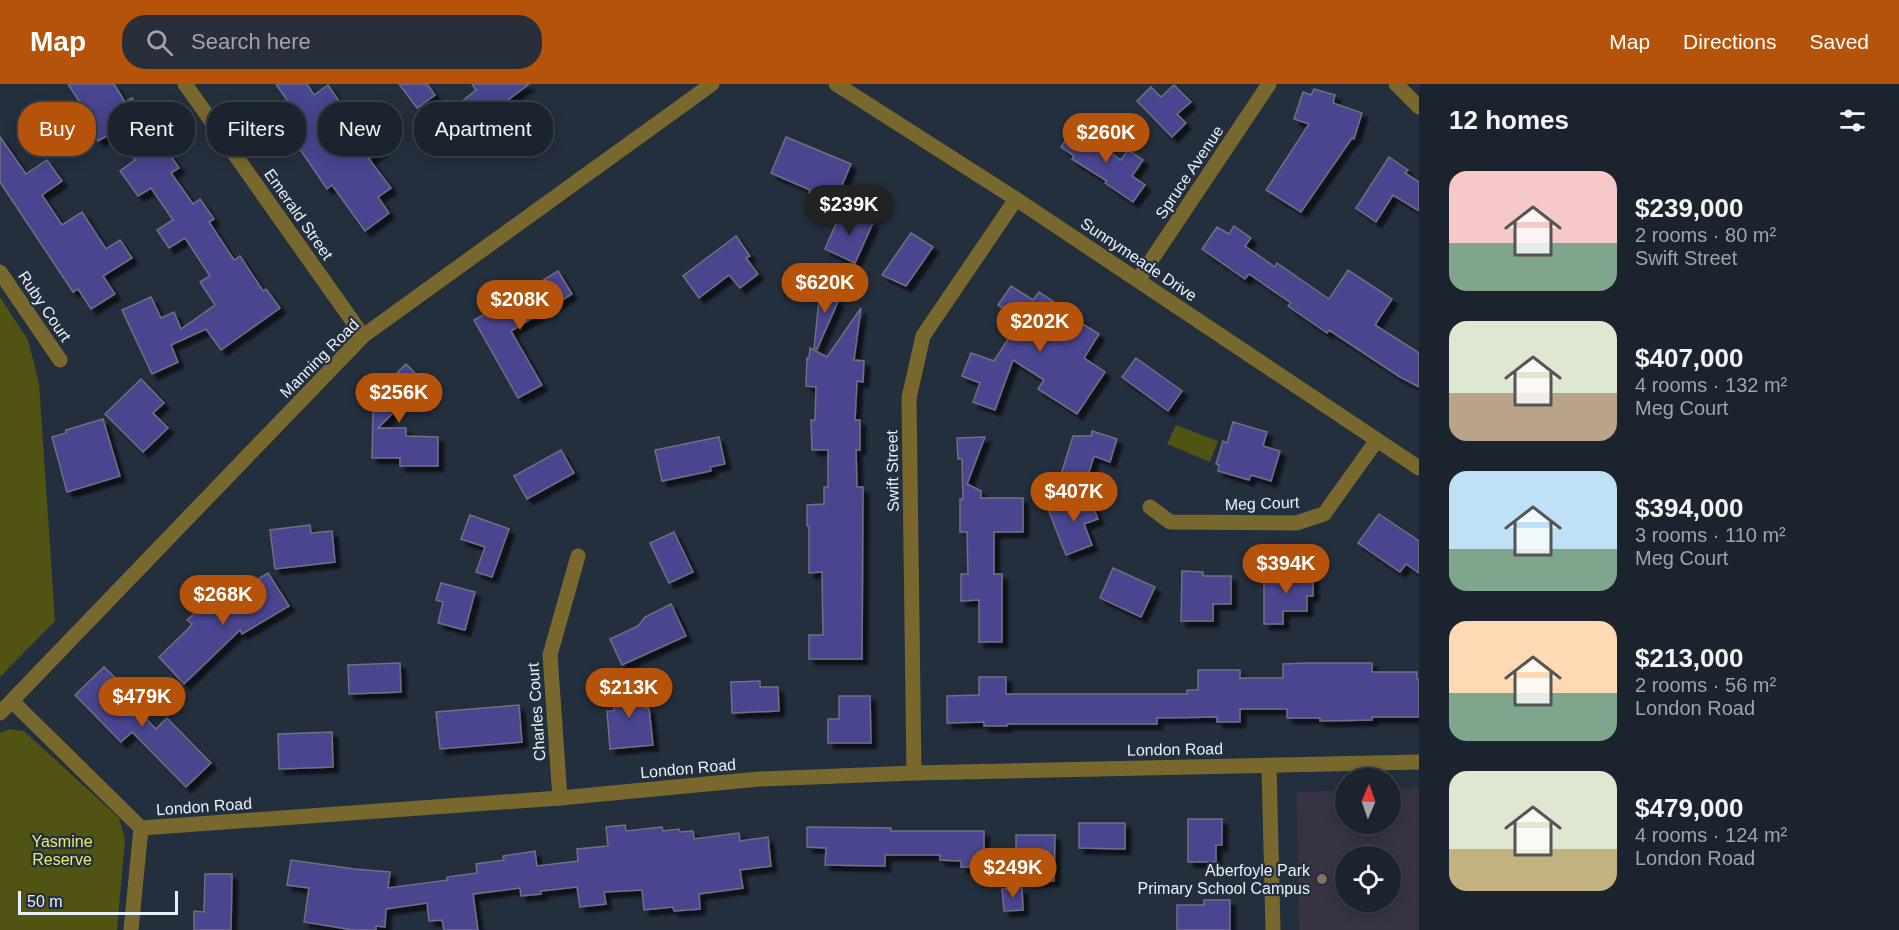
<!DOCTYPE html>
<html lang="en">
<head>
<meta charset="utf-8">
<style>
  :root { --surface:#1b232e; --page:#282f3a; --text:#f1f3f6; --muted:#a0a4aa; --line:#39404a; --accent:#b45309 }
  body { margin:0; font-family:Helvetica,sans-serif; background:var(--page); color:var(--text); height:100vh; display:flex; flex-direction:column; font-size:22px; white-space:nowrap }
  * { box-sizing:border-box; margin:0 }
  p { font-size:20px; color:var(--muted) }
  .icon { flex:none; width:33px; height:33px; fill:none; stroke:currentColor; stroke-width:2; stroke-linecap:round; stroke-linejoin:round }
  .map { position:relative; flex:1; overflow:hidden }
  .drawer { display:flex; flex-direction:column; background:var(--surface); width:480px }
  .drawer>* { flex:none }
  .hud { position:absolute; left:18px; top:18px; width:570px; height:54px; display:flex; gap:12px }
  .needle { width:39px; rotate:2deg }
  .controls { position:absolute; left:1335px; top:684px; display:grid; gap:12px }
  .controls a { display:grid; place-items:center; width:66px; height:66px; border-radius:50%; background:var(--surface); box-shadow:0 3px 15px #0003,0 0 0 2px var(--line); font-size:30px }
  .scale { position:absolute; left:18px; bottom:15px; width:160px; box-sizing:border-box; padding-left:6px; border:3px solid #e7eff9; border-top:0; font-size:16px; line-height:21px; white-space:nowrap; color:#e7eff9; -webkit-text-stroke:4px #242f3e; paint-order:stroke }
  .price { position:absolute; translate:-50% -51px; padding:0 14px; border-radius:21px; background:var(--accent); color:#fff; font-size:20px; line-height:39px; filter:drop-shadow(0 2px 3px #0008) }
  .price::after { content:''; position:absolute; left:50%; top:36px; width:18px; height:14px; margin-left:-9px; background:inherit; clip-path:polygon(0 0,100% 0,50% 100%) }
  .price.current { background:#222; color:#fff }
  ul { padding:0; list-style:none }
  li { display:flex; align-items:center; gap:18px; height:150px; padding:0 30px }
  li span { display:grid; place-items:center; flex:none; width:168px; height:120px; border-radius:18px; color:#555 }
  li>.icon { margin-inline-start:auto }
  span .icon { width:72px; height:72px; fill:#fffc; stroke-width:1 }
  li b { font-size:26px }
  h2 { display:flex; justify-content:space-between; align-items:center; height:72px; padding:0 30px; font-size:26px }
  .chip { padding:0 21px; border-radius:24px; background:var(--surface); box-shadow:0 3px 15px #0003,0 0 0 2px var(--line); font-size:21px; line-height:54px }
  .chip.current { background:var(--accent); color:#fff }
  header { display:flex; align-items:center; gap:36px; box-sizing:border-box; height:84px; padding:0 30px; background:var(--accent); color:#fff }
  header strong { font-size:28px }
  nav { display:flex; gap:33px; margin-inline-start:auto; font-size:21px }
  .search { width:420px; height:54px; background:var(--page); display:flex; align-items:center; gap:15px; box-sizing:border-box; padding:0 21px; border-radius:24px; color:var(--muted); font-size:22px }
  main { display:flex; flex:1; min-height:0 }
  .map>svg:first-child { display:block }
</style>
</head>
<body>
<header>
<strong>Map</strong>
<div class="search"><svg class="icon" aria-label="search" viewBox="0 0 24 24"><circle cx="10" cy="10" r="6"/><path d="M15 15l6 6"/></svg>Search here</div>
<nav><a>Map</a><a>Directions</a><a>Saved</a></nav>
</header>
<main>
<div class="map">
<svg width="1419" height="846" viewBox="0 0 1419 846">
  <defs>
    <filter id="shadow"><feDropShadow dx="5.5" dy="5.5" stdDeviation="1.5" flood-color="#0009"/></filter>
  </defs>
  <rect width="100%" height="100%" fill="#242f3e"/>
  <path fill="#373344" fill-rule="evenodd" d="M 1419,703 L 1419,846 L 1299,846 L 1297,708 L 1345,706 L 1346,740 L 1390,740 L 1391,705 ZM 1346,772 L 1390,772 L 1390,818 L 1346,818 Z"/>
  <g fill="#505311">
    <path d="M 0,213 L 28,256 L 39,299 L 55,537 L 0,593 Z"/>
    <path d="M 1176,341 L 1218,357 L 1210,378 L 1167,360 Z"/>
    <path d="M 10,645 L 24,647 L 119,734 L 125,756 L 117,846 L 0,846 L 0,649 Z"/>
  </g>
  <g fill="#4a448f" stroke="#6f6f84" stroke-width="1.5" filter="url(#shadow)">
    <path d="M 68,0 L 114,0 L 125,18 L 132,14 L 142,31 L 137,34 L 161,68 L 166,65 L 179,84 L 171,89 L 193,120 L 200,115 L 214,135 L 209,138 L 234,176 L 240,172 L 263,207 L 266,205 L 280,224 L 221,266 L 206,245 L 171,261 L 178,278 L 152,290 L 122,226 L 151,213 L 161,234 L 174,228 L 181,245 L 215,221 L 200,198 L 210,192 L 185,154 L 169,164 L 157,146 L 173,136 L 151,104 L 138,112 L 120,87 L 135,76 L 114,48 L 98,57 L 83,32 L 87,29 Z"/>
    <path d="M 276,0 L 307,0 L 314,11 L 328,1 L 350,33 L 356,28 L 383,65 L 369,75 L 391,104 L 378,113 L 389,129 L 365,147 L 332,101 L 327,105 L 297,61 L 300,59 L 284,35 L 295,28 Z"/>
    <path d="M 399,0 L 427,0 L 435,11 L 417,24 Z"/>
    <path d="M 472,0 L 529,0 L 462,51 L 442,47 L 448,19 L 457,21 L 476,6 Z"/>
    <path d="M 1174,1 L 1191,18 L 1177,30 L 1186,39 L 1172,53 L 1137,17 L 1151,3 L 1161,13 Z"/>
    <path d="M 1314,5 L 1335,11 L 1333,19 L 1362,29 L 1354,55 L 1352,54 L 1301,128 L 1266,106 L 1309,40 L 1294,35 L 1303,8 L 1311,11 Z"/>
    <path d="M 1074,44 L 1121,76 L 1128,66 L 1143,76 L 1132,92 L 1145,101 L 1133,118 L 1105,99 L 1107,97 L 1072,75 L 1074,72 L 1061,63 Z"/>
    <path d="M 0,53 L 26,90 L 47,76 L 62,97 L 42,111 L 62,141 L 82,128 L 106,165 L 120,156 L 132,174 L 103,192 L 115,210 L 91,225 L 78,205 L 73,208 L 0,98 Z"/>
    <path d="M 786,53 L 851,80 L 834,120 L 809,109 L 810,106 L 771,89 Z"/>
    <path d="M 1389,73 L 1408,86 L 1405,89 L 1419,98 L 1419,127 L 1393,111 L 1376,138 L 1356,124 Z"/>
    <path d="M 842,126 L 873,139 L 855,179 L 825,165 Z"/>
    <path d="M 1234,142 L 1251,154 L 1245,162 L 1275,183 L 1277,179 L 1329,215 L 1348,186 L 1392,215 L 1375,241 L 1419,269 L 1419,303 L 1400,293 L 1329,246 L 1327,249 L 1288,222 L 1291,219 L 1249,190 L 1245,195 L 1202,165 L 1217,143 L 1229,150 Z"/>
    <path d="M 911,149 L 933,163 L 906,202 L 882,191 Z"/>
    <path d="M 736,152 L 750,172 L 746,174 L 758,190 L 740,204 L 729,191 L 699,214 L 683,192 Z"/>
    <path d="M 558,187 L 572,210 L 511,247 L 542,301 L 518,314 L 474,236 L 491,227 L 493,230 L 531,209 L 529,205 Z"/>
    <path d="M 1011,202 L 1033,216 L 1039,208 L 1083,237 L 1081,239 L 1099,250 L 1084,274 L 1105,288 L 1077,330 L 1038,305 L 1044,296 L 1013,276 L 995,326 L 973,318 L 980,299 L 962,292 L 971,269 L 994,277 L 1018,240 L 1004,230 L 1006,226 L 998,221 Z"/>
    <path d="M 820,206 L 837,208 L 835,217 L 838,218 L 817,265 L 814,264 Z"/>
    <path d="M 861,224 L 854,276 L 864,277 L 863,298 L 857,297 L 855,336 L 860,336 L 860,366 L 856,366 L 857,403 L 863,403 L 862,575 L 809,575 L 809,551 L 823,551 L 822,488 L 809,489 L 809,442 L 807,442 L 807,421 L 824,420 L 824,403 L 828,403 L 828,366 L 812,366 L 811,336 L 815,336 L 816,303 L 806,302 L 807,274 L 809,274 L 810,264 L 827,273 Z"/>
    <path d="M 1136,274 L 1182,307 L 1168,327 L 1122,293 Z"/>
    <path d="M 406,280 L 424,298 L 378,344 L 406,344 L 406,352 L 438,353 L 438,382 L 400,382 L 400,374 L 372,374 L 373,327 L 364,318 L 387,295 L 389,297 Z"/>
    <path d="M 141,295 L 164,319 L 153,329 L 168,344 L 143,368 L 105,330 Z"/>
    <path d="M 103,335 L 120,392 L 67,408 L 52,353 L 66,349 L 66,346 Z"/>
    <path d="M 1233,338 L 1267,348 L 1263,362 L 1280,367 L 1271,397 L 1251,391 L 1249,396 L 1218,387 L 1219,381 L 1216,380 L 1223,357 L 1227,359 Z"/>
    <path d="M 1092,347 L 1117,355 L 1110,378 L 1094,372 L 1084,404 L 1059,397 L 1073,352 L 1091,352 Z"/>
    <path d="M 719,353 L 725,380 L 710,383 L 711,387 L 662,397 L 655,366 Z"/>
    <path d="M 985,353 L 967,400 L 981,407 L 981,414 L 1023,414 L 1023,448 L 994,448 L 994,490 L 1002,490 L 1002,558 L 979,558 L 979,516 L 961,517 L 961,490 L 968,490 L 967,448 L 960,448 L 960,415 L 963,415 L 962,375 L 958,375 L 957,354 Z"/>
    <path d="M 561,366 L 574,389 L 527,415 L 514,392 Z"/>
    <path d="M 1088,410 L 1098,435 L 1084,440 L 1092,461 L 1066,471 L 1048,425 Z"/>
    <path d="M 1379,430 L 1419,457 L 1419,489 L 1406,480 L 1400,488 L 1358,459 Z"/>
    <path d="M 470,431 L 509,445 L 492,493 L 476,488 L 485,463 L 461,455 Z"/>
    <path d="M 310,441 L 311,449 L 332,447 L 335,478 L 275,485 L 270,446 Z"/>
    <path d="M 674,448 L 693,488 L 669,499 L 650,459 Z"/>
    <path d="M 1113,484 L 1155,503 L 1141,533 L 1100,514 Z"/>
    <path d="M 1182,487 L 1203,488 L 1203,492 L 1231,492 L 1231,520 L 1213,520 L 1213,537 L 1181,537 Z"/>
    <path d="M 268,489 L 289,522 L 242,550 L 240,546 L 184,600 L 159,573 L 187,546 L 192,540 L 187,536 L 201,523 L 205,527 Z"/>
    <path d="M 1264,490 L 1313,490 L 1313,512 L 1307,512 L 1307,527 L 1283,527 L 1283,540 L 1264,540 Z"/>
    <path d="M 441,499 L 475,508 L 465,546 L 438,539 L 443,518 L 436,516 Z"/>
    <path d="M 671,520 L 686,552 L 622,581 L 610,555 L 638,542 L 645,533 Z"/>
    <path d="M 400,579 L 401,608 L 349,610 L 348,581 Z"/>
    <path d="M 1307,579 L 1372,579 L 1372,588 L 1417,588 L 1417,595 L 1419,595 L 1419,633 L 1372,633 L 1372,636 L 1320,637 L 1320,634 L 1287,634 L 1287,625 L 1240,625 L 1240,638 L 1217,638 L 1217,633 L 1157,634 L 1157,640 L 1007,640 L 1007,642 L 984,642 L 984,638 L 947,639 L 947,612 L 979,611 L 979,593 L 1006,593 L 1006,610 L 1187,610 L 1187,606 L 1198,606 L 1198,586 L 1240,586 L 1240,594 L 1283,594 L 1283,580 Z"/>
    <path d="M 104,583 L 123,601 L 118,606 L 156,645 L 167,634 L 211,679 L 186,703 L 132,648 L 121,658 L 75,611 Z"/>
    <path d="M 760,597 L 760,603 L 778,603 L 779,627 L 732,629 L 731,598 Z"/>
    <path d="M 643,601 L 645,624 L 649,624 L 653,661 L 610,665 L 607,627 L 614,627 L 612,604 Z"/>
    <path d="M 839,612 L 870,612 L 871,659 L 828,659 L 828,635 L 839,635 Z"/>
    <path d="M 519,621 L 522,658 L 440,665 L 436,628 Z"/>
    <path d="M 332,648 L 333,683 L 279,685 L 278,650 Z"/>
    <path d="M 1188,735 L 1222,735 L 1222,761 L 1216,761 L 1216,778 L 1188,778 Z"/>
    <path d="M 1079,739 L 1125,739 L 1125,765 L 1079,764 Z"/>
    <path d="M 625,741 L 626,747 L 662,743 L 663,747 L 679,745 L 680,748 L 693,747 L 694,755 L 739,749 L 740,757 L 768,753 L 771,782 L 740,786 L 743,804 L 699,810 L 700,825 L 674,827 L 673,823 L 644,826 L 642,806 L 604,808 L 606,820 L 580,823 L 577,803 L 541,807 L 541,810 L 521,812 L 520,804 L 473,810 L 478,846 L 444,846 L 442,836 L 429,837 L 427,819 L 386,825 L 385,843 L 376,842 L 376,846 L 353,846 L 304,838 L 309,804 L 287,801 L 291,776 L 354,785 L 390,788 L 388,804 L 448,796 L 447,793 L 477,789 L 476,780 L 504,776 L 503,772 L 535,767 L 537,782 L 578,777 L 577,765 L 608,762 L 606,743 Z"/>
    <path d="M 807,743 L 891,744 L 891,747 L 984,747 L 984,783 L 961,783 L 961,777 L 940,776 L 940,771 L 885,771 L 885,782 L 825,781 L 826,764 L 807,763 Z"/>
    <path d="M 1016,751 L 1055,751 L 1054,797 L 1016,796 Z"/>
    <path d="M 205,790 L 232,790 L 231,846 L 194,846 L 194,827 L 204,828 Z"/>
    <path d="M 1022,804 L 1023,826 L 1004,827 L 1002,805 Z"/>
    <path d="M 1204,816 L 1230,816 L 1230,846 L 1177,846 L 1177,821 L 1204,821 Z"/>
  </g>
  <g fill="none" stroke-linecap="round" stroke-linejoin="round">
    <g stroke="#79682e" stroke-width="15">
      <path d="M 185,0 L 363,252"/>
      <path d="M 836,0 L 1016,115 L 1419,384"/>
      <path d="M 1396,0 L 1419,23"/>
      <path d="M 0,188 L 60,276"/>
      <path d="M 1138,196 L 1269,0"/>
      <path d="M 1150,423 L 1170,438 L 1296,439 L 1324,430 L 1377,356"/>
      <path d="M 13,618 L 141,744 L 560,714 L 759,695 L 914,689 L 1419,678"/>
      <path d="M 0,629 L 363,252 L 712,0"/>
      <path d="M 1269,681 L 1273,846"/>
      <path d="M 914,689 L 909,314 L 923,252 L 1016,115"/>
      <path d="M 560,714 L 550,571 L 578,472"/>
      <path d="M 131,846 L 141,744"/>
    </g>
  </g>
  <circle fill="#8d6e63" stroke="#242f3e" stroke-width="2" cx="1322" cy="795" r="6"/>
  <g text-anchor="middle" stroke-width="4.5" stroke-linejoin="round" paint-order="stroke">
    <g font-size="16" fill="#e7eff9" stroke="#242f3e">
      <text transform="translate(1189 88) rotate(-56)" y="6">Spruce Avenue</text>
      <text transform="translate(299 130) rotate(55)" y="6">Emerald Street</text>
      <text transform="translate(1139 175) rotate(34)" y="6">Sunnymeade Drive</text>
      <text transform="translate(45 222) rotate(56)" y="6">Ruby Court</text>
      <text transform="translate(319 274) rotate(-45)" y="6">Manning Road</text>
      <text transform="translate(892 387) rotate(-91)" y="6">Swift Street</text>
      <text transform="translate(1262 419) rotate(-2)" y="6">Meg Court</text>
      <text transform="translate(536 628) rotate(-94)" y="6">Charles Court</text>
      <text transform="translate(1175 665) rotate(-1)" y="6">London Road</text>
      <text transform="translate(688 684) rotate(-5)" y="6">London Road</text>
      <text transform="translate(204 722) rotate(-4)" y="6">London Road</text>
    </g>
    <g font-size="16" fill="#e7ee70" stroke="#242f3e">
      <text x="62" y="763">Yasmine<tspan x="62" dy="18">Reserve</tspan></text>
    </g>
    <g font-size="16" fill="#e7eff9" stroke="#242f3e" text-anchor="end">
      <text x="1310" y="792">Aberfoyle Park<tspan x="1310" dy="18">Primary School Campus</tspan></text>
    </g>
  </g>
</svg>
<div class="controls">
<a><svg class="needle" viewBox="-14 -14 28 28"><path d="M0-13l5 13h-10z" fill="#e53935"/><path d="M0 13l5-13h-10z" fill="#a0a4aa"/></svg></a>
<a><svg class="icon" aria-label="locate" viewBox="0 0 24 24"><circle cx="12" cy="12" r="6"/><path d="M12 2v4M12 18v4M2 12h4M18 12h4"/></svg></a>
</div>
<div class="scale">50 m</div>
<b class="price" style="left:1106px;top:80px">$260K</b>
<b class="price current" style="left:849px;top:152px">$239K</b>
<b class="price" style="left:825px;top:230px">$620K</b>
<b class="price" style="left:520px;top:247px">$208K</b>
<b class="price" style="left:1040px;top:269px">$202K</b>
<b class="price" style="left:399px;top:340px">$256K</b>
<b class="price" style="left:1074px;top:439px">$407K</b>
<b class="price" style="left:1286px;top:511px">$394K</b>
<b class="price" style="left:223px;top:542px">$268K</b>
<b class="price" style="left:629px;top:635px">$213K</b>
<b class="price" style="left:142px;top:644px">$479K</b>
<b class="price" style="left:1013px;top:815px">$249K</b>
<div class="hud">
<a class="chip current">Buy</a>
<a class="chip">Rent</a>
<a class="chip">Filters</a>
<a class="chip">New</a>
<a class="chip">Apartment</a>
</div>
</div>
<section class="drawer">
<h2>12 homes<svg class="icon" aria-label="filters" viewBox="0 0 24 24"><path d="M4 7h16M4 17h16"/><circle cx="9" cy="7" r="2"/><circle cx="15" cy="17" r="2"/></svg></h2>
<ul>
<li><span style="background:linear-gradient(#f6c9c9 60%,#7fa58c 0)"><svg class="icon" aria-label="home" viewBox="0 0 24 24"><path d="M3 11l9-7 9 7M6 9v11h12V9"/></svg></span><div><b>$239,000</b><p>2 rooms · 80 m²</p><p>Swift Street</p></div></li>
<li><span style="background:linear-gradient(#dfe7d0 60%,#b9a48a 0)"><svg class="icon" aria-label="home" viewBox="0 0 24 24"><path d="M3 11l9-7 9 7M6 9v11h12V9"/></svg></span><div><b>$407,000</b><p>4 rooms · 132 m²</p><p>Meg Court</p></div></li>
<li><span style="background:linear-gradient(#bfe0f5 65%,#7fa58c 0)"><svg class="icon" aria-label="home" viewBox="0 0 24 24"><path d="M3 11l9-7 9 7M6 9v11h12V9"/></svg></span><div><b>$394,000</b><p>3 rooms · 110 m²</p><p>Meg Court</p></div></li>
<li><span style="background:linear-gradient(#ffd9b3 60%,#7fa58c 0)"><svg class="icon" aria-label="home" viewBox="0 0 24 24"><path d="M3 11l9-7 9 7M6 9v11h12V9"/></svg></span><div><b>$213,000</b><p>2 rooms · 56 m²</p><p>London Road</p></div></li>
<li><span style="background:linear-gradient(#dfe7d0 65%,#c2b280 0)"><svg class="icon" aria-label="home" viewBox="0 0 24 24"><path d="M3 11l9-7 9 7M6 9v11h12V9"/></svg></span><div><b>$479,000</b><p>4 rooms · 124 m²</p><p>London Road</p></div></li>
</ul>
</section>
</main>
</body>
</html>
